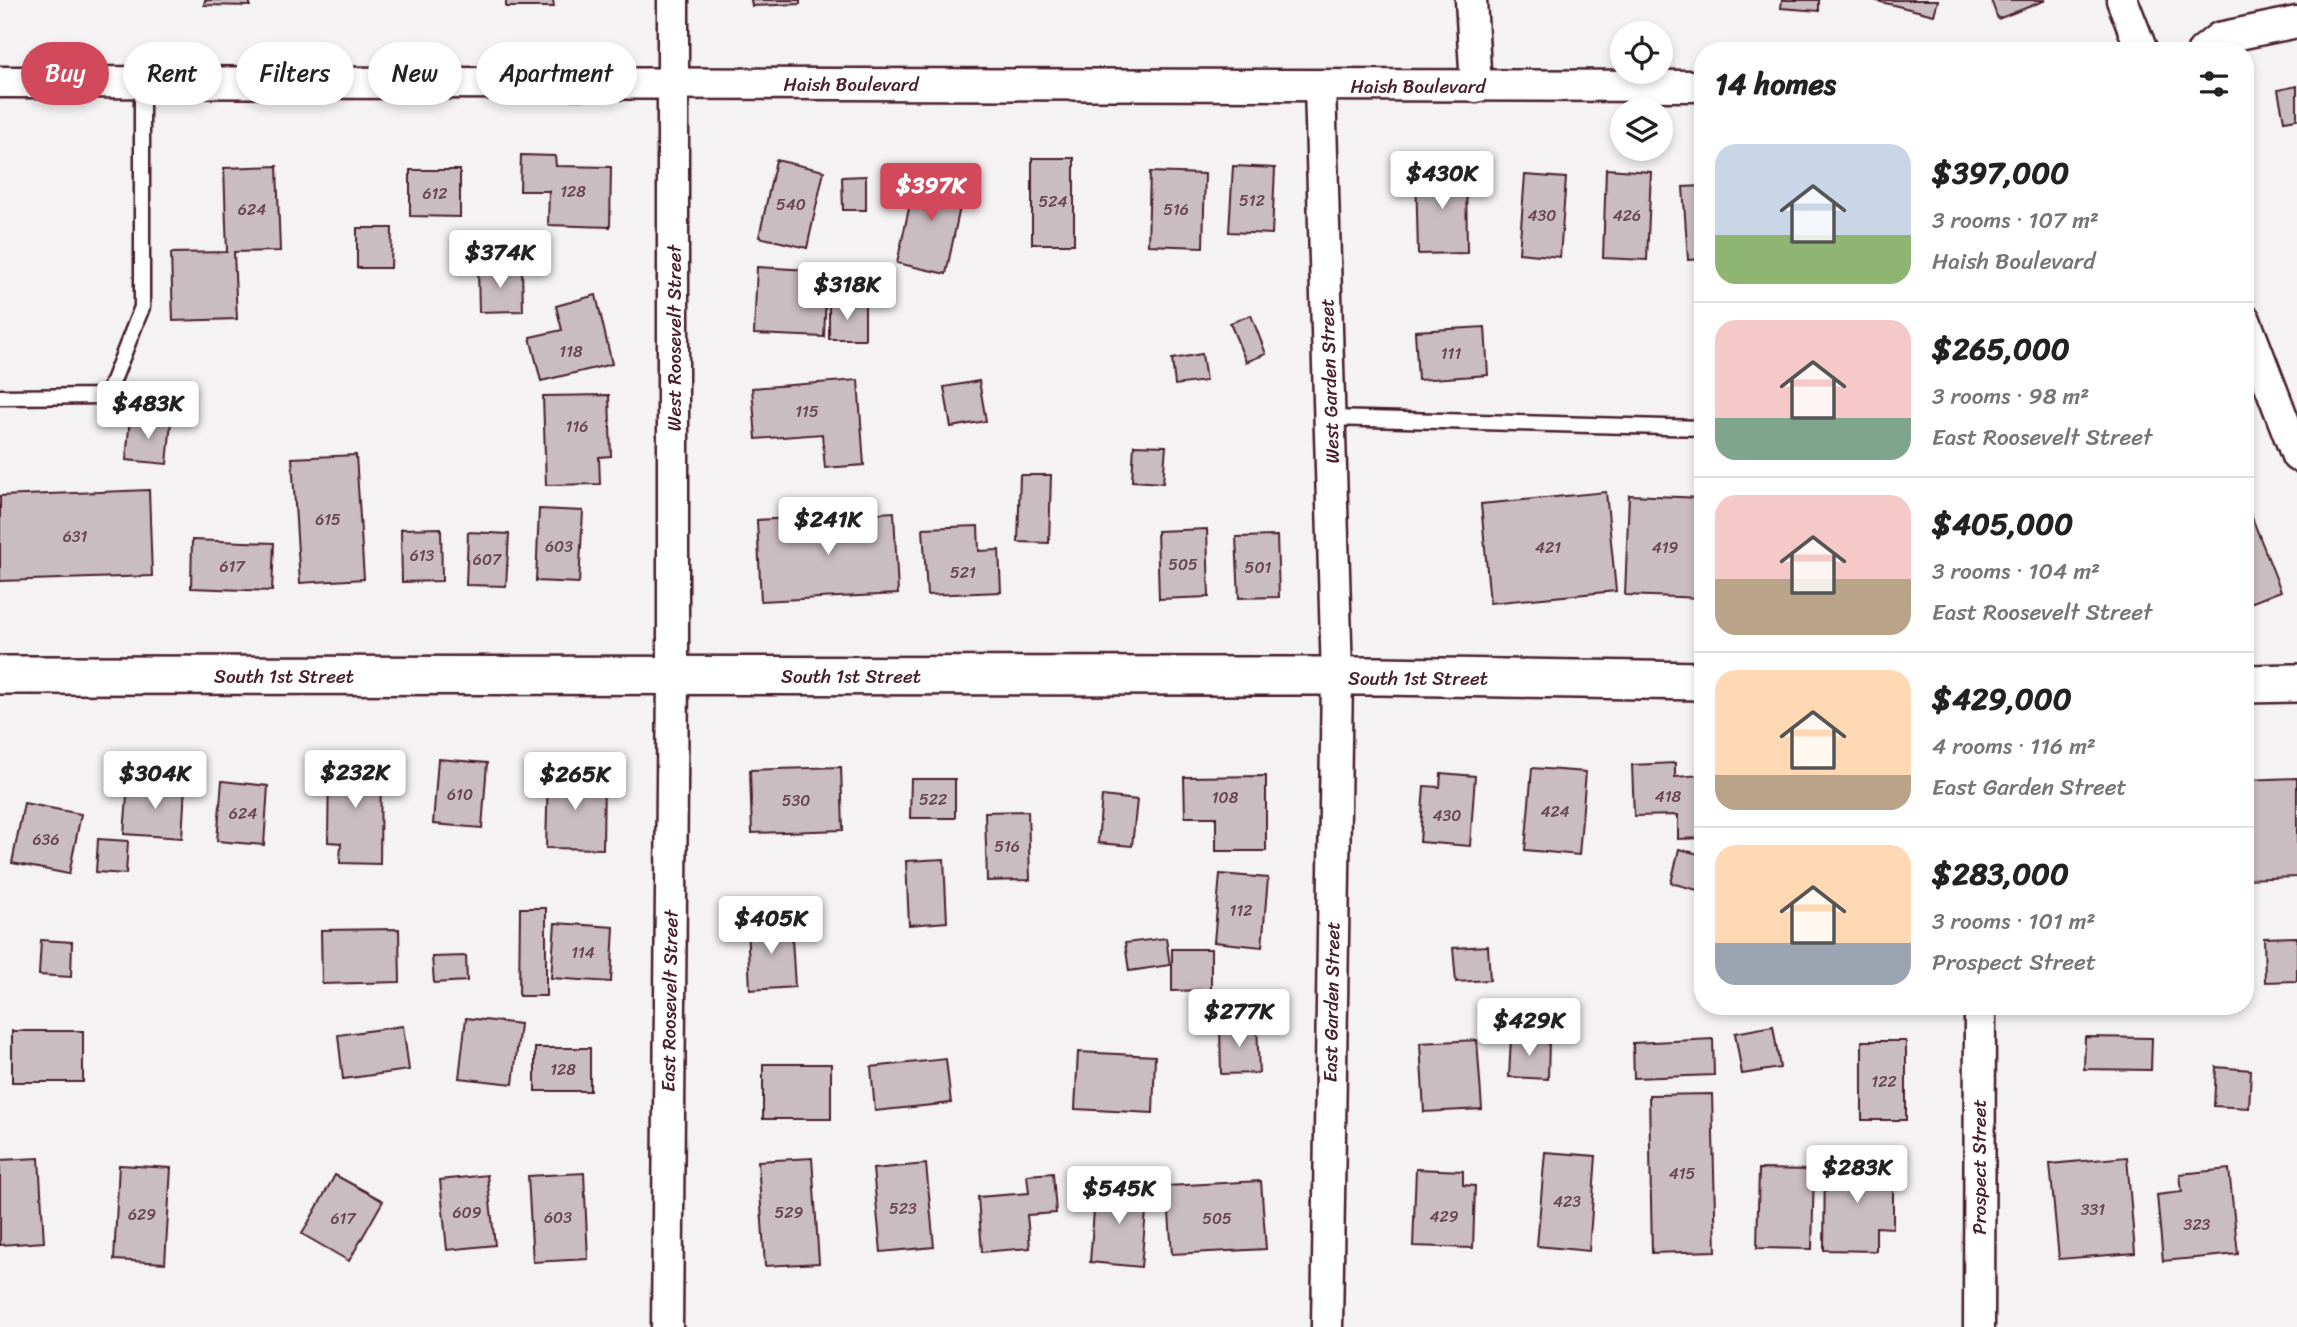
<!DOCTYPE html>
<html lang="en">
<head>
<meta charset="utf-8">
<style>
  :root { --surface:#fff; --page:#f2f2f2; --text:#222; --muted:#767676; --line:#e0e0e0; --accent:#d1495b }
  body { margin:0; font-family:Sriracha,sans-serif; background:var(--page); color:var(--text); height:100vh; display:flex; flex-direction:column; font-size:26px; white-space:nowrap }
  * { box-sizing:border-box; margin:0 }
  p { font-size:23px; color:var(--muted) }
  .icon { flex:none; width:38px; height:38px; fill:none; stroke:currentColor; stroke-width:2; stroke-linecap:round; stroke-linejoin:round }
  .map { position:relative; flex:1; overflow:hidden }
  .drawer { position:absolute; left:1694px; top:42px; width:560px; height:973px; display:flex; flex-direction:column; background:var(--surface); border-radius:28px; box-shadow:0 4px 10px #0003 }
  .drawer>* { flex:none }
  .banner { position:absolute; left:21px; top:42px; width:665px; height:63px; display:flex; gap:14px }
  .tools { position:absolute; left:1610px; top:21px; display:grid; gap:14px }
  .tools a { display:grid; place-items:center; width:63px; height:63px; border-radius:50%; background:var(--surface); box-shadow:0 4px 10px #0003; font-size:35px }
  .price { position:absolute; translate:-50% -60px; padding:0 16px; border-radius:7px; background:#fff; color:#222; font-size:23px; line-height:46px; filter:drop-shadow(0 2px 4px #0008) }
  .price::after { content:''; position:absolute; left:50%; top:42px; width:21px; height:16px; margin-left:-10px; background:inherit; clip-path:polygon(0 0,100% 0,50% 100%) }
  .price.on { background:var(--accent); color:#fff }
  ul { padding:0; list-style:none }
  li { display:flex; align-items:center; gap:21px; height:175px; padding:0 21px }
  li+li { border-top:2px solid var(--line) }
  li span { display:grid; place-items:center; flex:none; width:196px; height:140px; border-radius:21px; color:#555 }
  li>.icon { margin-inline-start:auto }
  span .icon { width:84px; height:84px; fill:#fffc; stroke-width:1 }
  li b { font-size:30px }
  h2 { display:flex; justify-content:space-between; align-items:center; height:84px; padding:0 21px; font-size:30px }
  .tag { padding:0 24px; border-radius:32px; background:var(--surface); box-shadow:0 4px 10px #0003; font-size:24px; line-height:63px }
  .tag.on { background:var(--accent); color:#fff }
  .map>svg:first-child { display:block }
</style>
</head>
<body>
<div class="map">
<svg width="2297" height="1327" viewBox="0 0 2297 1327">
  <rect width="100%" height="100%" fill="#f4f2f2"/>
  <filter id="ink" filterUnits="userSpaceOnUse"><feTurbulence type="fractalNoise" baseFrequency=".0143" numOctaves="2"/><feDisplacementMap in="SourceGraphic" scale="14" xChannelSelector="R" yChannelSelector="G"/><feConvolveMatrix kernelMatrix="1 2 1 2 8 2 1 2 1" color-interpolation-filters="sRGB"/></filter>
  <g filter="url(#ink)">
    <g fill="#cabdc1" stroke="#4a1f2b" stroke-width="2">
      <path d="M 205,0 L 250,0 L 250,6 L 204,5 Z"/>
      <path d="M 506,0 L 553,0 L 554,7 L 506,7 Z"/>
      <path d="M 751,0 L 800,0 L 800,4 L 752,6 Z"/>
      <path d="M 1782,0 L 1819,0 L 1819,11 L 1781,8 Z"/>
      <path d="M 1873,0 L 1938,0 L 1934,15 Z"/>
      <path d="M 1991,0 L 2046,0 L 1998,19 Z"/>
      <path d="M 2297,86 L 2297,119 L 2284,121 L 2278,90 Z"/>
      <path d="M 521,155 L 555,156 L 556,166 L 611,167 L 610,227 L 548,225 L 549,191 L 520,191 Z"/>
      <rect x="1032" y="158" width="42" height="86"/>
      <path d="M 776,160 L 824,171 L 807,248 L 759,237 Z"/>
      <path d="M 277,166 L 280,251 L 234,252 L 237,319 L 173,321 L 171,253 L 227,252 L 224,168 Z"/>
      <path d="M 1233,166 L 1275,168 L 1272,234 L 1229,232 Z"/>
      <path d="M 1466,169 L 1467,253 L 1418,254 L 1416,170 Z"/>
      <path d="M 1606,169 L 1651,172 L 1647,260 L 1603,258 Z"/>
      <path d="M 410,170 L 460,170 L 460,217 L 410,216 Z"/>
      <path d="M 917,172 L 965,183 L 946,274 L 897,263 Z"/>
      <path d="M 1150,172 L 1205,174 L 1203,247 L 1148,245 Z"/>
      <path d="M 1525,175 L 1566,178 L 1560,257 L 1519,253 Z"/>
      <path d="M 866,176 L 866,210 L 843,210 L 842,177 Z"/>
      <path d="M 1703,186 L 1703,259 L 1688,260 L 1683,187 Z"/>
      <path d="M 357,228 L 392,228 L 391,268 L 357,268 Z"/>
      <path d="M 522,267 L 523,311 L 479,312 L 478,268 Z"/>
      <path d="M 757,267 L 827,271 L 824,337 L 754,334 Z"/>
      <path d="M 596,295 L 612,364 L 541,381 L 530,337 L 562,330 L 556,306 Z"/>
      <rect x="829" y="304" width="36" height="35"/>
      <path d="M 1251,315 L 1266,354 L 1246,362 L 1230,323 Z"/>
      <path d="M 1485,327 L 1488,375 L 1418,380 L 1415,331 Z"/>
      <path d="M 1202,354 L 1206,381 L 1175,385 L 1172,359 Z"/>
      <path d="M 858,380 L 864,465 L 825,468 L 822,434 L 756,439 L 752,388 Z"/>
      <path d="M 979,381 L 986,421 L 951,427 L 944,387 Z"/>
      <path d="M 609,395 L 611,456 L 599,457 L 600,484 L 546,485 L 543,396 Z"/>
      <path d="M 130,418 L 171,422 L 167,464 L 126,460 Z"/>
      <path d="M 1134,445 L 1166,446 L 1163,483 L 1132,481 Z"/>
      <path d="M 356,455 L 364,579 L 300,583 L 292,458 Z"/>
      <path d="M 1020,475 L 1051,475 L 1049,543 L 1018,542 Z"/>
      <path d="M 149,490 L 152,576 L 0,581 L 0,496 Z"/>
      <path d="M 1606,492 L 1616,591 L 1490,603 L 1481,504 Z"/>
      <path d="M 1629,495 L 1703,498 L 1703,598 L 1625,595 Z"/>
      <path d="M 539,509 L 583,511 L 579,583 L 536,581 Z"/>
      <path d="M 2249,510 L 2281,591 L 2245,605 L 2245,512 Z"/>
      <path d="M 894,512 L 898,594 L 761,601 L 757,520 Z"/>
      <path d="M 978,526 L 979,551 L 999,550 L 1001,592 L 927,595 L 923,528 Z"/>
      <path d="M 441,528 L 442,581 L 402,582 L 401,529 Z"/>
      <path d="M 1207,529 L 1209,597 L 1159,599 L 1157,531 Z"/>
      <path d="M 468,532 L 509,534 L 506,586 L 466,585 Z"/>
      <path d="M 1277,536 L 1279,597 L 1239,598 L 1236,537 Z"/>
      <path d="M 192,540 L 274,543 L 272,591 L 191,588 Z"/>
      <path d="M 438,759 L 487,763 L 482,828 L 433,824 Z"/>
      <path d="M 329,761 L 381,762 L 380,864 L 340,863 L 341,843 L 328,842 Z"/>
      <path d="M 1675,763 L 1675,777 L 1703,775 L 1703,838 L 1678,839 L 1678,815 L 1634,816 L 1632,765 Z"/>
      <path d="M 841,767 L 843,830 L 752,833 L 750,770 Z"/>
      <path d="M 1532,768 L 1586,772 L 1579,855 L 1525,850 Z"/>
      <path d="M 1441,773 L 1475,776 L 1470,846 L 1420,842 L 1424,786 L 1440,787 Z"/>
      <path d="M 548,774 L 604,775 L 603,849 L 546,848 Z"/>
      <path d="M 1266,776 L 1266,851 L 1216,851 L 1216,817 L 1185,817 L 1184,777 Z"/>
      <path d="M 2297,778 L 2297,877 L 2245,879 L 2245,780 Z"/>
      <path d="M 911,779 L 955,779 L 955,818 L 910,818 Z"/>
      <path d="M 222,781 L 268,786 L 264,845 L 217,841 Z"/>
      <path d="M 128,783 L 185,787 L 182,838 L 124,834 Z"/>
      <path d="M 1102,796 L 1137,800 L 1132,846 L 1098,843 Z"/>
      <path d="M 24,803 L 81,814 L 69,874 L 12,863 Z"/>
      <path d="M 1028,811 L 1030,880 L 987,881 L 985,812 Z"/>
      <path d="M 98,839 L 128,841 L 126,874 L 96,872 Z"/>
      <path d="M 1679,849 L 1703,855 L 1701,891 L 1671,883 Z"/>
      <path d="M 944,859 L 947,922 L 909,925 L 906,861 Z"/>
      <path d="M 1220,874 L 1268,878 L 1262,947 L 1214,942 Z"/>
      <path d="M 520,908 L 546,908 L 546,996 L 519,996 Z"/>
      <path d="M 555,923 L 614,927 L 611,982 L 551,978 Z"/>
      <path d="M 791,923 L 795,987 L 750,990 L 747,925 Z"/>
      <path d="M 399,929 L 400,982 L 322,984 L 321,930 Z"/>
      <path d="M 2297,937 L 2297,981 L 2265,982 L 2264,938 Z"/>
      <path d="M 1166,938 L 1170,965 L 1129,971 L 1125,943 Z"/>
      <path d="M 41,940 L 72,942 L 71,977 L 39,975 Z"/>
      <path d="M 1488,946 L 1490,980 L 1456,982 L 1453,948 Z"/>
      <path d="M 1172,949 L 1211,949 L 1211,990 L 1172,991 Z"/>
      <path d="M 466,956 L 467,981 L 434,983 L 432,957 Z"/>
      <path d="M 466,1018 L 520,1024 L 513,1084 L 459,1078 Z"/>
      <path d="M 1257,1024 L 1259,1073 L 1221,1074 L 1220,1025 Z"/>
      <path d="M 403,1026 L 409,1070 L 343,1079 L 338,1035 Z"/>
      <path d="M 1773,1026 L 1780,1068 L 1742,1074 L 1735,1033 Z"/>
      <rect x="12" y="1031" width="71" height="51"/>
      <path d="M 2085,1037 L 2152,1038 L 2151,1070 L 2084,1069 Z"/>
      <path d="M 1511,1038 L 1549,1039 L 1548,1079 L 1509,1077 Z"/>
      <path d="M 1713,1039 L 1714,1075 L 1634,1078 L 1633,1043 Z"/>
      <path d="M 1477,1040 L 1482,1109 L 1424,1112 L 1420,1043 Z"/>
      <rect x="1862" y="1041" width="44" height="79"/>
      <rect x="535" y="1048" width="55" height="43"/>
      <path d="M 1078,1052 L 1155,1056 L 1153,1113 L 1075,1109 Z"/>
      <path d="M 946,1059 L 951,1103 L 875,1111 L 871,1067 Z"/>
      <rect x="763" y="1064" width="68" height="55"/>
      <path d="M 2216,1067 L 2251,1070 L 2249,1108 L 2214,1106 Z"/>
      <path d="M 1712,1094 L 1716,1251 L 1652,1253 L 1649,1095 Z"/>
      <path d="M 1545,1152 L 1596,1156 L 1589,1251 L 1537,1246 Z"/>
      <path d="M 2127,1157 L 2135,1253 L 2059,1259 L 2050,1164 Z"/>
      <path d="M 39,1158 L 44,1242 L 0,1245 L 0,1160 Z"/>
      <path d="M 812,1158 L 819,1263 L 765,1266 L 758,1161 Z"/>
      <path d="M 1825,1163 L 1893,1164 L 1893,1228 L 1876,1227 L 1876,1251 L 1824,1250 Z"/>
      <path d="M 926,1164 L 934,1247 L 881,1252 L 873,1169 Z"/>
      <path d="M 119,1165 L 171,1168 L 165,1263 L 114,1260 Z"/>
      <path d="M 1416,1169 L 1463,1171 L 1463,1185 L 1475,1186 L 1473,1248 L 1413,1246 Z"/>
      <path d="M 1759,1169 L 1814,1170 L 1812,1249 L 1757,1248 Z"/>
      <path d="M 2229,1169 L 2238,1254 L 2163,1261 L 2157,1195 L 2182,1192 L 2180,1174 Z"/>
      <path d="M 584,1173 L 588,1259 L 533,1262 L 528,1176 Z"/>
      <path d="M 1053,1173 L 1056,1213 L 1027,1215 L 1030,1248 L 982,1252 L 978,1197 L 1029,1193 L 1027,1175 Z"/>
      <path d="M 335,1175 L 383,1201 L 349,1261 L 302,1234 Z"/>
      <path d="M 487,1175 L 495,1245 L 447,1250 L 440,1180 Z"/>
      <path d="M 1261,1181 L 1266,1249 L 1172,1254 L 1167,1186 Z"/>
      <path d="M 1096,1185 L 1148,1190 L 1141,1267 L 1090,1262 Z"/>
    </g>
    <g fill="none" stroke-linecap="round" stroke-linejoin="round">
      <g stroke="#4a1f2b" stroke-width="19">
        <g id="service">
          <path d="M 0,397 L 107,396 L 142,307 L 142,82"/>
          <path d="M 1330,418 L 1703,428"/>
        </g>
      </g>
      <g stroke="#4a1f2b" stroke-width="35">
        <g id="minor">
          <path d="M 1471,0 L 1476,87"/>
          <path d="M 2122,0 L 2142,51"/>
          <path d="M 2203,51 L 2219,38 L 2297,22"/>
          <path d="M 0,82 L 1703,86"/>
          <path d="M 1320,86 L 1337,677 L 1327,1327"/>
          <path d="M 2245,320 L 2297,456"/>
          <path d="M 667,1327 L 673,676 L 673,0"/>
          <path d="M 1979,1327 L 1980,1006"/>
        </g>
      </g>
      <g stroke="#4a1f2b" stroke-width="42">
        <g id="tertiary">
          <path d="M 0,675 L 1380,676 L 1703,681"/>
          <path d="M 2245,684 L 2297,683"/>
        </g>
      </g>
      <use href="#service" stroke="#fff" stroke-width="14"/>
      <use href="#minor" stroke="#fff" stroke-width="30"/>
      <use href="#tertiary" stroke="#fff" stroke-width="37"/>
    </g>
  </g>
  <g text-anchor="middle" stroke-width="5" stroke-linejoin="round" paint-order="stroke">
    <g font-size="16" fill="#6a4650">
      <text x="573" y="197">128</text>
      <text x="435" y="199">612</text>
      <text x="1252" y="206">512</text>
      <text x="1053" y="207">524</text>
      <text x="791" y="210">540</text>
      <text x="252" y="215">624</text>
      <text x="1176" y="215">516</text>
      <text x="1542" y="221">430</text>
      <text x="1627" y="221">426</text>
      <text x="571" y="357">118</text>
      <text x="1451" y="359">111</text>
      <text x="807" y="417">115</text>
      <text x="577" y="432">116</text>
      <text x="328" y="525">615</text>
      <text x="75" y="542">631</text>
      <text x="559" y="552">603</text>
      <text x="1548" y="553">421</text>
      <text x="1665" y="553">419</text>
      <text x="422" y="561">613</text>
      <text x="487" y="565">607</text>
      <text x="1183" y="570">505</text>
      <text x="232" y="572">617</text>
      <text x="1258" y="573">501</text>
      <text x="963" y="578">521</text>
      <text x="460" y="800">610</text>
      <text x="1668" y="802">418</text>
      <text x="1225" y="803">108</text>
      <text x="933" y="805">522</text>
      <text x="796" y="806">530</text>
      <text x="1555" y="817">424</text>
      <text x="243" y="819">624</text>
      <text x="1447" y="821">430</text>
      <text x="46" y="845">636</text>
      <text x="1007" y="852">516</text>
      <text x="1241" y="916">112</text>
      <text x="583" y="958">114</text>
      <text x="563" y="1075">128</text>
      <text x="1884" y="1087">122</text>
      <text x="1682" y="1179">415</text>
      <text x="1567" y="1207">423</text>
      <text x="903" y="1214">523</text>
      <text x="2093" y="1215">331</text>
      <text x="467" y="1218">609</text>
      <text x="789" y="1218">529</text>
      <text x="142" y="1220">629</text>
      <text x="1444" y="1222">429</text>
      <text x="558" y="1223">603</text>
      <text x="343" y="1224">617</text>
      <text x="1217" y="1224">505</text>
      <text x="2197" y="1230">323</text>
    </g>
    <g font-size="19" fill="#4a1f2b" stroke="#fff">
      <text x="851" y="91">Haish Boulevard</text>
      <text x="1418" y="93">Haish Boulevard</text>
      <text transform="translate(674 338) rotate(-90)" y="7">West Roosevelt Street</text>
      <text transform="translate(1329 381) rotate(-92)" y="7">West Garden Street</text>
      <text x="284" y="683">South 1st Street</text>
      <text x="851" y="683">South 1st Street</text>
      <text x="1418" y="685">South 1st Street</text>
      <text transform="translate(669 1001) rotate(-89)" y="7">East Roosevelt Street</text>
      <text transform="translate(1331 1002) rotate(-89)" y="7">East Garden Street</text>
      <text transform="translate(1979 1167) rotate(-90)" y="7">Prospect Street</text>
    </g>
  </g>
</svg>
<div class="tools">
<a><svg class="icon" aria-label="locate" viewBox="0 0 24 24"><circle cx="12" cy="12" r="6"/><path d="M12 2v4M12 18v4M2 12h4M18 12h4"/></svg></a>
<a><svg class="icon" aria-label="layers" viewBox="0 0 24 24"><path d="M12 4l9 5-9 5-9-5zM3 14l9 5 9-5"/></svg></a>
</div>
<b class="price" style="left:1442px;top:211px">$430K</b>
<b class="price on" style="left:931px;top:223px">$397K</b>
<b class="price" style="left:500px;top:290px">$374K</b>
<b class="price" style="left:847px;top:322px">$318K</b>
<b class="price" style="left:148px;top:441px">$483K</b>
<b class="price" style="left:828px;top:557px">$241K</b>
<b class="price" style="left:355px;top:810px">$232K</b>
<b class="price" style="left:155px;top:811px">$304K</b>
<b class="price" style="left:575px;top:812px">$265K</b>
<b class="price" style="left:771px;top:956px">$405K</b>
<b class="price" style="left:1239px;top:1049px">$277K</b>
<b class="price" style="left:1529px;top:1058px">$429K</b>
<b class="price" style="left:1857px;top:1205px">$283K</b>
<b class="price" style="left:1119px;top:1226px">$545K</b>
<div class="banner">
<a class="tag on">Buy</a>
<a class="tag">Rent</a>
<a class="tag">Filters</a>
<a class="tag">New</a>
<a class="tag">Apartment</a>
</div>
<section class="drawer">
<h2>14 homes<svg class="icon" aria-label="filters" viewBox="0 0 24 24"><path d="M4 7h16M4 17h16"/><circle cx="9" cy="7" r="2"/><circle cx="15" cy="17" r="2"/></svg></h2>
<ul>
<li><span style="background:linear-gradient(#c9d6e8 65%,#8fb573 0)"><svg class="icon" aria-label="home" viewBox="0 0 24 24"><path d="M3 11l9-7 9 7M6 9v11h12V9"/></svg></span><div><b>$397,000</b><p>3 rooms · 107 m²</p><p>Haish Boulevard</p></div></li>
<li><span style="background:linear-gradient(#f6c9c9 70%,#7fa58c 0)"><svg class="icon" aria-label="home" viewBox="0 0 24 24"><path d="M3 11l9-7 9 7M6 9v11h12V9"/></svg></span><div><b>$265,000</b><p>3 rooms · 98 m²</p><p>East Roosevelt Street</p></div></li>
<li><span style="background:linear-gradient(#f6c9c9 60%,#b9a48a 0)"><svg class="icon" aria-label="home" viewBox="0 0 24 24"><path d="M3 11l9-7 9 7M6 9v11h12V9"/></svg></span><div><b>$405,000</b><p>3 rooms · 104 m²</p><p>East Roosevelt Street</p></div></li>
<li><span style="background:linear-gradient(#ffd9b3 75%,#b9a48a 0)"><svg class="icon" aria-label="home" viewBox="0 0 24 24"><path d="M3 11l9-7 9 7M6 9v11h12V9"/></svg></span><div><b>$429,000</b><p>4 rooms · 116 m²</p><p>East Garden Street</p></div></li>
<li><span style="background:linear-gradient(#ffd9b3 70%,#9aa5b1 0)"><svg class="icon" aria-label="home" viewBox="0 0 24 24"><path d="M3 11l9-7 9 7M6 9v11h12V9"/></svg></span><div><b>$283,000</b><p>3 rooms · 101 m²</p><p>Prospect Street</p></div></li>
</ul>
</section>
</div>
</body>
</html>
